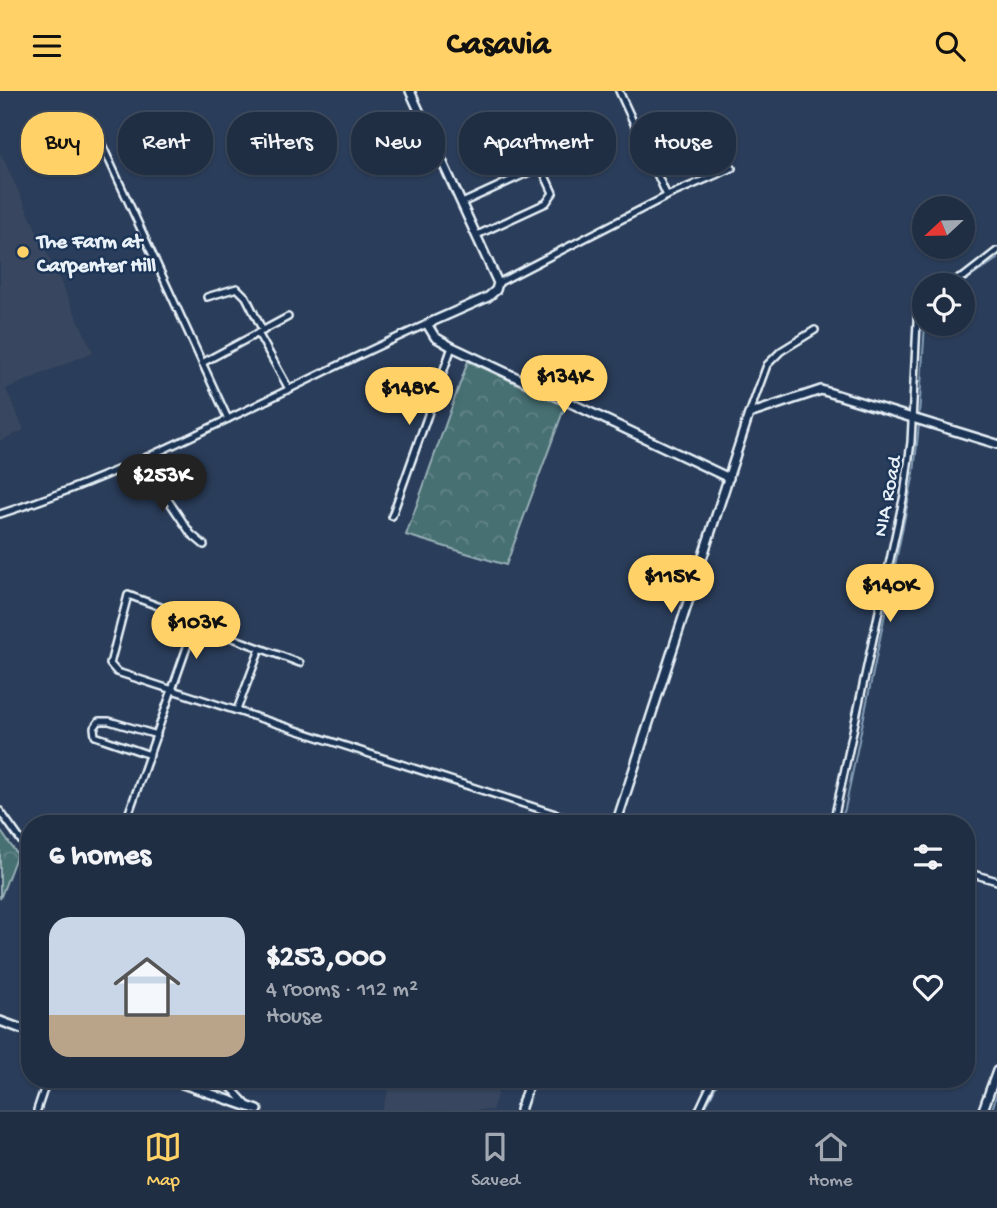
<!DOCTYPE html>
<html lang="en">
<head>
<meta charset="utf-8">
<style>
  :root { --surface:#202e44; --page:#2d3a4f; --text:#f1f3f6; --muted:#a2a8b2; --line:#3d4a5d; --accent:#ffd166 }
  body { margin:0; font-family:"Gochi Hand",sans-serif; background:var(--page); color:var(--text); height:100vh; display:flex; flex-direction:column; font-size:26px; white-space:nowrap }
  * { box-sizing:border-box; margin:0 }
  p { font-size:23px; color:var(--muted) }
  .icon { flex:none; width:38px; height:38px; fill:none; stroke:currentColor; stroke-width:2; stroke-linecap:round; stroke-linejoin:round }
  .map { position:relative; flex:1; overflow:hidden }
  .details { position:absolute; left:21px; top:724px; width:954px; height:273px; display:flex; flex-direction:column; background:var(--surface); border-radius:28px; box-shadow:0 2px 5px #0004,0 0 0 2px var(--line) }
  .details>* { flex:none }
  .top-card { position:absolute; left:21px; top:21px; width:956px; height:63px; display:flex; gap:14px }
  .needle { width:46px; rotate:248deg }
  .buttons { position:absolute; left:912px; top:105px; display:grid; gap:14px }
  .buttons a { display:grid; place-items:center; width:63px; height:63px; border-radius:50%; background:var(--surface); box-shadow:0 2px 5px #0004,0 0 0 2px var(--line); font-size:35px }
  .price { position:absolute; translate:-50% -60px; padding:0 16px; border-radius:24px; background:var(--accent); color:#111; font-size:23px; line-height:46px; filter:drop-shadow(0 2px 4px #0008) }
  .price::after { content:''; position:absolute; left:50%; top:42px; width:21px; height:16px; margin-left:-10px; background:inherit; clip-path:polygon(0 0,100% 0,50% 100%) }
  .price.current { background:#222; color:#fff }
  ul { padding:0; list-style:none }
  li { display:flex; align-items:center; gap:21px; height:175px; padding:0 28px }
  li+li { border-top:2px solid var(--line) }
  li span { display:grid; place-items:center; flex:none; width:196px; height:140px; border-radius:21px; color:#555 }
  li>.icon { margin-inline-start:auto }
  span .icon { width:84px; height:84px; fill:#fffc; stroke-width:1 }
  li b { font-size:30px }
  h2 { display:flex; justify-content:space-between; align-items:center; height:84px; padding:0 28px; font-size:30px }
  .pill { padding:0 24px; border-radius:28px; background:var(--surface); box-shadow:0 2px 5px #0004,0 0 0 2px var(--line); font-size:24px; line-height:63px }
  .pill.current { background:var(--accent); color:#111 }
  header { display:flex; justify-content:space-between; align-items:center; height:91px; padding:0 28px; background:var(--accent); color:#111; font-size:32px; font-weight:800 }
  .menu { display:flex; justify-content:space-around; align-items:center; height:98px; border-top:2px solid var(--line); background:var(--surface); font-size:19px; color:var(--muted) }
  .menu a { display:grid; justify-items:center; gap:4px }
  .menu .current { color:var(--accent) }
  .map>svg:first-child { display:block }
</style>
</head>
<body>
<header><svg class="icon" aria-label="menu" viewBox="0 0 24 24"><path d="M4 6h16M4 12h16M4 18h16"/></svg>Casavia<svg class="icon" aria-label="search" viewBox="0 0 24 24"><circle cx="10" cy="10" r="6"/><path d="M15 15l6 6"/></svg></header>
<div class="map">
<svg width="997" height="1019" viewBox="0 0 997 1019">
  <defs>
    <pattern id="forest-crowns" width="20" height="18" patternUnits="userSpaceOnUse" patternTransform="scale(1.75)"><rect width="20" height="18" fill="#476f73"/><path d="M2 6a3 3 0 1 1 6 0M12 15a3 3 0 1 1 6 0" fill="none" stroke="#628488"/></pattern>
  </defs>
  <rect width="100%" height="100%" fill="#2a3d5a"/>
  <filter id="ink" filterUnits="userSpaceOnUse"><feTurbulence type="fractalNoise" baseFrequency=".0143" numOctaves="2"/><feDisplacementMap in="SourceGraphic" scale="14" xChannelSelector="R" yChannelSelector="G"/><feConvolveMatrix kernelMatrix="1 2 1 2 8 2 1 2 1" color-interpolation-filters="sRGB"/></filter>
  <g filter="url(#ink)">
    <g fill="#39475e">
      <path d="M 0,61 L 93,261 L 6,298 L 24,339 L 0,350 Z"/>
      <path d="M 392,989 L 502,989 L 492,1019 L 382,1019 Z"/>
    </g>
    <g fill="url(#forest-crowns)" stroke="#98b0b6" stroke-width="2">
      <path d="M 468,270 L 565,315 L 506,474 L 406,444 Z"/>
      <path d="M 0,739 L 17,763 L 0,808 Z"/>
    </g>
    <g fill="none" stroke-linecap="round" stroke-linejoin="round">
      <g stroke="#859fb7" stroke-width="2">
        <path d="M 959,194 L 997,168"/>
        <path d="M 919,325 L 925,233"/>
        <path d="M 0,727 L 30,768"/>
        <path d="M 839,733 L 845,718 L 914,382 L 919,333"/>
        <path d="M 218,989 L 235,1007"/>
        <path d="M 704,1019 L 719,989"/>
        <path d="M 992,1019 L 997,1002"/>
      </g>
      <g stroke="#e8f1f8" stroke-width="10">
        <g id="minor">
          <path d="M 619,0 L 667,105"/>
          <path d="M 99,47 L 228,328"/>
          <path d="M 462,112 L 536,78 L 543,80 L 553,102 L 546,112 L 477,144"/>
          <path d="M 498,192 L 667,105 L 732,77"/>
          <path d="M 944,194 L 965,185 L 997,160"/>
          <path d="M 207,206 L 237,197 L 246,206 L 263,240"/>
          <path d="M 258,242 L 289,298"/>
          <path d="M 202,272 L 288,226"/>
          <path d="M 749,323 L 767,274 L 781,260 L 815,239"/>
          <path d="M 142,370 L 191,443 L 204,454"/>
          <path d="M 0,423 C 149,376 284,296 427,233"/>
          <path d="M 392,425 L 452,256"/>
          <path d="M 300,572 L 195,533 L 177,522 L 128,504 L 110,573 L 117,581 L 586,733"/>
          <path d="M 237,619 L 260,558"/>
          <path d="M 150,664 L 95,645 L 94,637 L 99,630 L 109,630 L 157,644"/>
          <path d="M 0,720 L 30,762"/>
          <path d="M 125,733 L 195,533"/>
          <path d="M 833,733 L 904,404 L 911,351 L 918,211 L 924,204"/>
          <path d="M 966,781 L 997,790"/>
          <path d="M 224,989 L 248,1015"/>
          <path d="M 37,1019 L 47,989"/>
          <path d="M 699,1019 L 713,989"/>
        </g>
      </g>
      <g stroke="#e8f1f8" stroke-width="12">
        <g id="tertiary">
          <path d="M 410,0 L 498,192 L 496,199 L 488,206 L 427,233 L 435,246 L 452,256 L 729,387"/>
          <path d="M 616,733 L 749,323 L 821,299 L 997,353"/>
          <path d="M 0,930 L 30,941"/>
          <path d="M 171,989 L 258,1019"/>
          <path d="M 520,1019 L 530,989"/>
          <path d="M 983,1019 L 997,980"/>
        </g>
      </g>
      <use href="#minor" stroke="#1d3557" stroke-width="5"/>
      <use href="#tertiary" stroke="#1d3557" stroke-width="7"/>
    </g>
  </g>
  <circle fill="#ffd166" stroke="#1d3557" stroke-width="2.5" cx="23" cy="161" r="7"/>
  <g text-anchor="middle" stroke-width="5" stroke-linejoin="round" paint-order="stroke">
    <g font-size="21" font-weight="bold" fill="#e8f1f8" stroke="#1d3557" text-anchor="start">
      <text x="37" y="156">The Farm at<tspan x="37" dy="24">Carpenter Hill</tspan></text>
    </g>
    <g font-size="21" fill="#e8f1f8" stroke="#1d3557">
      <text transform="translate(886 405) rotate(-79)" y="7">NIA Road</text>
    </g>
  </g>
</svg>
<div class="buttons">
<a><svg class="needle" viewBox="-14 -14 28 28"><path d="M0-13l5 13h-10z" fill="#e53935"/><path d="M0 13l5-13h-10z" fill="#a2a8b2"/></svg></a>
<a><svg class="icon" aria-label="locate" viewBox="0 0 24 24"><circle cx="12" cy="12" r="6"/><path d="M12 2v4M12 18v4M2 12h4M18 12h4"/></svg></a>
</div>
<b class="price" style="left:564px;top:324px">$134K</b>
<b class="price" style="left:409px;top:336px">$148K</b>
<b class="price current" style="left:162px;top:423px">$253K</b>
<b class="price" style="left:671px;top:524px">$115K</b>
<b class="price" style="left:890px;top:533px">$140K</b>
<b class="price" style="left:196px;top:570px">$103K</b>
<div class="top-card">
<a class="pill current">Buy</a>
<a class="pill">Rent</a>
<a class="pill">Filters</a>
<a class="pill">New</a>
<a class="pill">Apartment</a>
<a class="pill">House</a>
</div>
<section class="details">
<h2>6 homes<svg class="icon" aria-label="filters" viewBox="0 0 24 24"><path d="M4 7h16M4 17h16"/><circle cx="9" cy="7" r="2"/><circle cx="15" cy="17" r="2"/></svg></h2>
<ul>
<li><span style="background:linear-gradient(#c9d6e8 70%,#b9a48a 0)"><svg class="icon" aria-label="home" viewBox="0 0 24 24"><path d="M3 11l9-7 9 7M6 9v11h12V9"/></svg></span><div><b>$253,000</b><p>4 rooms · 112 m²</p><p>House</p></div><svg class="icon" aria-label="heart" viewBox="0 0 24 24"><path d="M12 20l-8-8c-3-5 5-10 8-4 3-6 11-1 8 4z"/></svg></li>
</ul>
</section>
</div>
<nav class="menu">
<a class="current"><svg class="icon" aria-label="map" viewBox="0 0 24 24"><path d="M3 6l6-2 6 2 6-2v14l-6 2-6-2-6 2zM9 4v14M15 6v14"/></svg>Map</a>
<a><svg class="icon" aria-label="saved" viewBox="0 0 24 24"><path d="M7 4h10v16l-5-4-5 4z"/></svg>Saved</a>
<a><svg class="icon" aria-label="home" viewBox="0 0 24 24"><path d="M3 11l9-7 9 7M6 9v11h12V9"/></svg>Home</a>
</nav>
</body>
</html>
